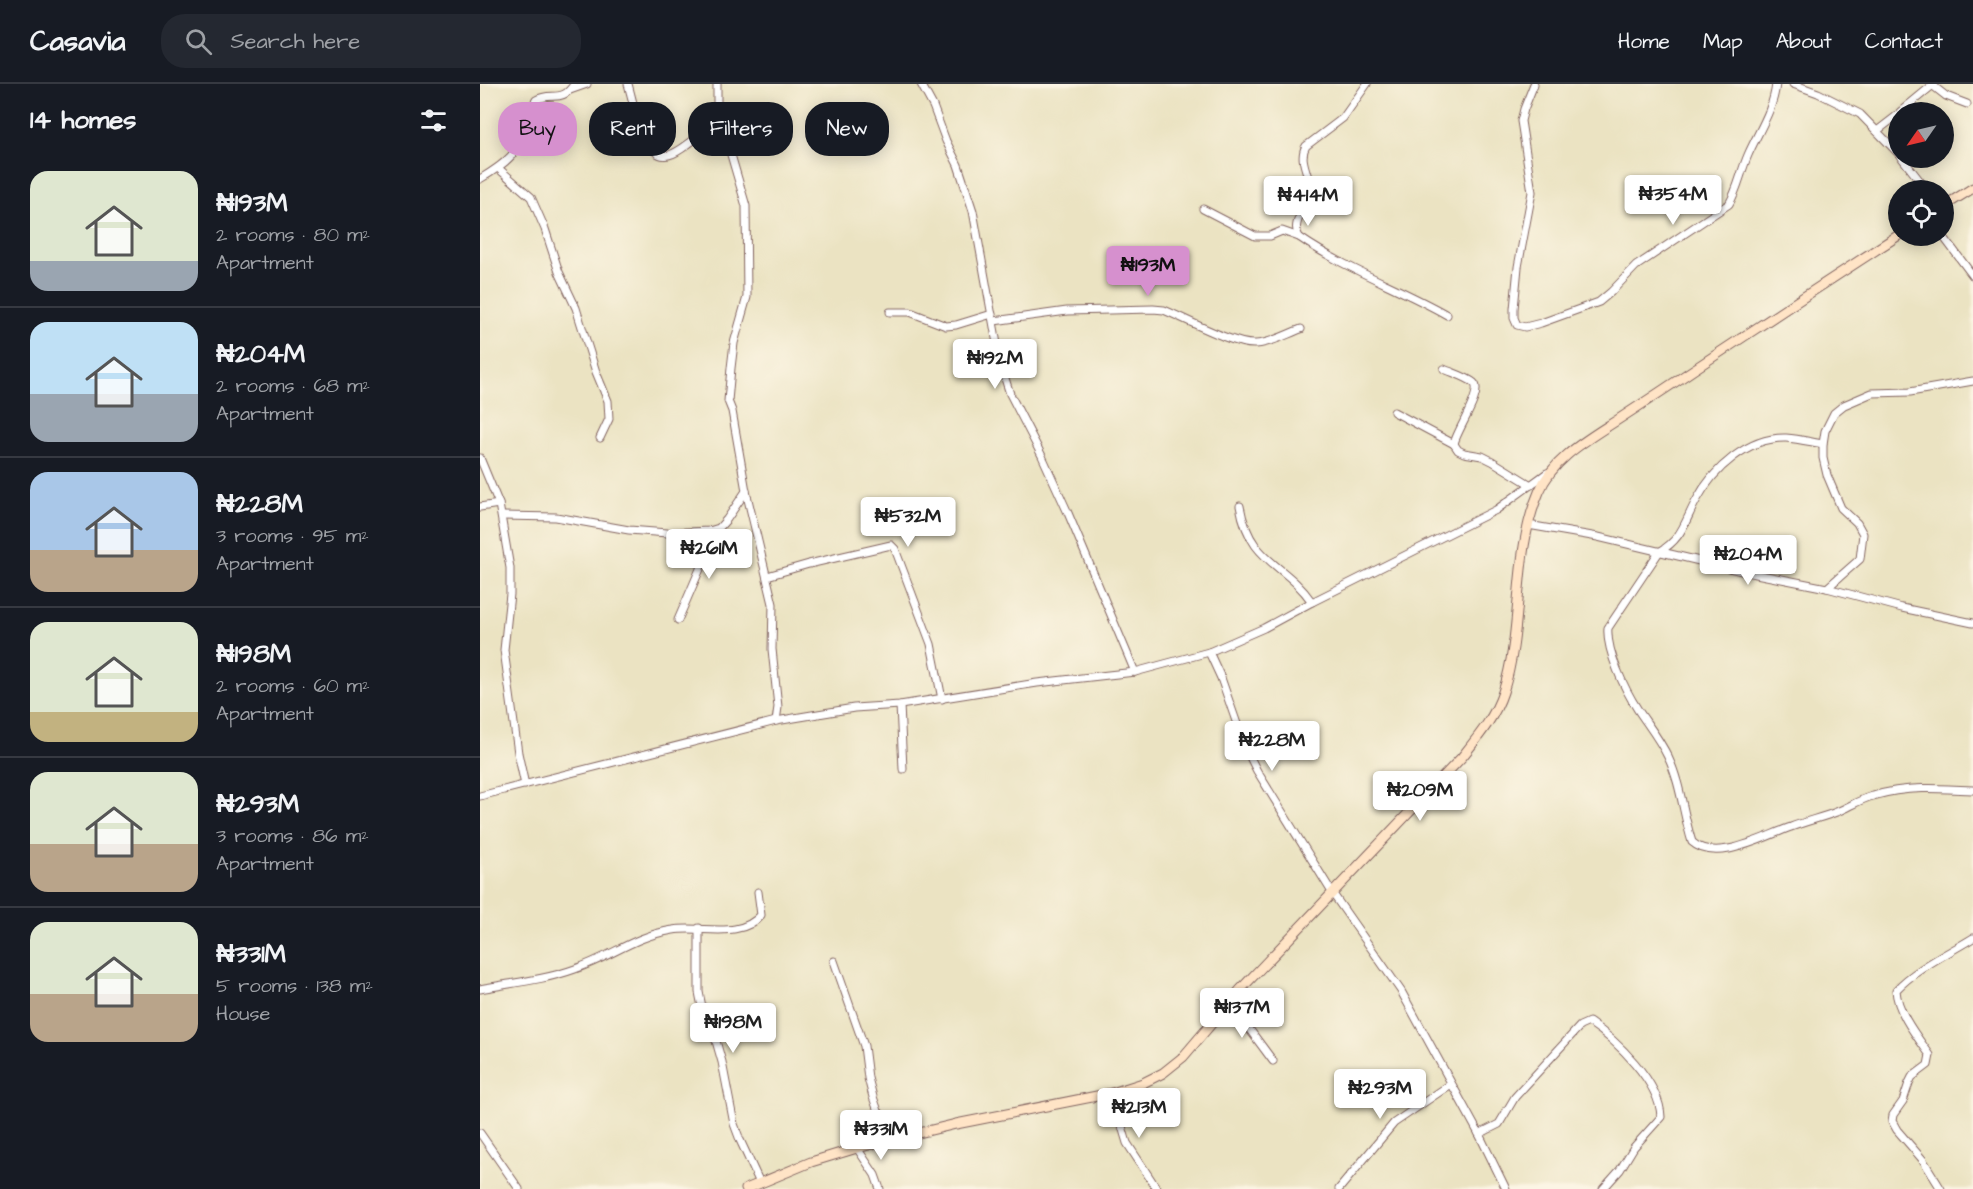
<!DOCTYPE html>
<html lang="en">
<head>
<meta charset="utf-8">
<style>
  :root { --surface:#171b24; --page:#242831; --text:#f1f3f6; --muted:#9ea1a6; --line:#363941; --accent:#d690ce }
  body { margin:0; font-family:"Architects Daughter",sans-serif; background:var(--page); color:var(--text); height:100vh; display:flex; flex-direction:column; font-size:22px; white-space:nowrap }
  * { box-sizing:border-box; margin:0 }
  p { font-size:20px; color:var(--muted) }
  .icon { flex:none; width:33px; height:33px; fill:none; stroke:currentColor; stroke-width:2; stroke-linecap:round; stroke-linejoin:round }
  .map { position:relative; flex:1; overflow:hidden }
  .panel { display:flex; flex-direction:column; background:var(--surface); width:480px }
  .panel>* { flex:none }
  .hud { position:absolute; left:18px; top:18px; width:570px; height:54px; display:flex; gap:12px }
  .needle { width:39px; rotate:236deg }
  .buttons { position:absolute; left:1408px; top:18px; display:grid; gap:12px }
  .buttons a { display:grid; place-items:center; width:66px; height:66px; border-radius:50%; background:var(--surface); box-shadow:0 3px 15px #0003; font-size:30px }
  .price { position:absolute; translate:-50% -51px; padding:0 14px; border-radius:6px; background:#fff; color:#222; font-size:20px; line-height:39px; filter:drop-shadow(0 2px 3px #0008) }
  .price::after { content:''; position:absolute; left:50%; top:36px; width:18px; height:14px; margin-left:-9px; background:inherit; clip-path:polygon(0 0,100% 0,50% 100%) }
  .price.on { background:var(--accent); color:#111 }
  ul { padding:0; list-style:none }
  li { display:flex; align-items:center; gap:18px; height:150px; padding:0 30px }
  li+li { border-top:2px solid var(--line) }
  li span { display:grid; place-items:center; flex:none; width:168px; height:120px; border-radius:18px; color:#555 }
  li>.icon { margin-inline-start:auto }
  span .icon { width:72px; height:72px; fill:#fffc; stroke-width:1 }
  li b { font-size:26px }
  h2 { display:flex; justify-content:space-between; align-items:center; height:72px; padding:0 30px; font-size:26px }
  .chip { padding:0 21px; border-radius:24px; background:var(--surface); box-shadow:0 3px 15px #0003; font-size:21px; line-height:54px }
  .chip.on { background:var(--accent); color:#111 }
  header { display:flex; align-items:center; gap:36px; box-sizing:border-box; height:84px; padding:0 30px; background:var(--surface); border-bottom:2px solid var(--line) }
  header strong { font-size:28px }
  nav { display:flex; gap:33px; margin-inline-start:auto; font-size:21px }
  .search { width:420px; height:54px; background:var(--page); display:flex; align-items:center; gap:15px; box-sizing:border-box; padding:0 21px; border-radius:24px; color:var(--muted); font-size:22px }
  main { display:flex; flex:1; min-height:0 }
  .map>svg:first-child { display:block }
</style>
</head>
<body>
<header>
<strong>Casavia</strong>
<div class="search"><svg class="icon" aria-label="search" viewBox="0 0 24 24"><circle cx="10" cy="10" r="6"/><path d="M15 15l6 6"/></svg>Search here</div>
<nav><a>Home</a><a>Map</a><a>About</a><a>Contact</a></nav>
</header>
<main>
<section class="panel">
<h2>14 homes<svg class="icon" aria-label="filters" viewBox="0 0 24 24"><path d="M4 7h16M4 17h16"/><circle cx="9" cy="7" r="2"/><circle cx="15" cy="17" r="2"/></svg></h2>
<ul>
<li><span style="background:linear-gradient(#dfe7d0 75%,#9aa5b1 0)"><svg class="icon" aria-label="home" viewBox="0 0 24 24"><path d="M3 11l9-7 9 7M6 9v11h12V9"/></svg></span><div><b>₦193M</b><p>2 rooms · 80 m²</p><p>Apartment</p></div></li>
<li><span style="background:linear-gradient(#bfe0f5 60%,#9aa5b1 0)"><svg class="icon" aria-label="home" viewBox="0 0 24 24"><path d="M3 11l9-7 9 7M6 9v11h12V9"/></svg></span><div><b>₦204M</b><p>2 rooms · 68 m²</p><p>Apartment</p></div></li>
<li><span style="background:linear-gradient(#a9c7e8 65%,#b9a48a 0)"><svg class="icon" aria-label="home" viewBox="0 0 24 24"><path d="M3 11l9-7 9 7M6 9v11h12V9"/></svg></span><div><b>₦228M</b><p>3 rooms · 95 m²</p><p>Apartment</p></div></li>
<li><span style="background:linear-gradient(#dfe7d0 75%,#c2b280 0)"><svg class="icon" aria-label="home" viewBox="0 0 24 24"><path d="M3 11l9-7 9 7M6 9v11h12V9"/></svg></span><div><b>₦198M</b><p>2 rooms · 60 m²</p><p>Apartment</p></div></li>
<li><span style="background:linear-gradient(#dfe7d0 60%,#b9a48a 0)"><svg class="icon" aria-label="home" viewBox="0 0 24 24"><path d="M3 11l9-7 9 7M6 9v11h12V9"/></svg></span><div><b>₦293M</b><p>3 rooms · 86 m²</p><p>Apartment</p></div></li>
<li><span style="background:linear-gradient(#dfe7d0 60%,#b9a48a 0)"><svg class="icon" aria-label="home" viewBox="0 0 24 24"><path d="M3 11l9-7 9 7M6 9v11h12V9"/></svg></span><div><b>₦331M</b><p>5 rooms · 138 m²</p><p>House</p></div></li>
</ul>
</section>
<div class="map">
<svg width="1493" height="1105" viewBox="0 0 1493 1105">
  <rect width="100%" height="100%" fill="#fcf5e5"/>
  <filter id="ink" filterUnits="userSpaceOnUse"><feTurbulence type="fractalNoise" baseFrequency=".0167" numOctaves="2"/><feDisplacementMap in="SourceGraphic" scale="12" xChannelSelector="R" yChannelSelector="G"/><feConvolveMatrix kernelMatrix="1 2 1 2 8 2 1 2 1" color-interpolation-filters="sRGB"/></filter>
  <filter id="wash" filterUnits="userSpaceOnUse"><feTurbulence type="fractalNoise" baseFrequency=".008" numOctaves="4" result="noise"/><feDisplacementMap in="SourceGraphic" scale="24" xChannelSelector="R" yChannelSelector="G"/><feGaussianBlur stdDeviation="1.35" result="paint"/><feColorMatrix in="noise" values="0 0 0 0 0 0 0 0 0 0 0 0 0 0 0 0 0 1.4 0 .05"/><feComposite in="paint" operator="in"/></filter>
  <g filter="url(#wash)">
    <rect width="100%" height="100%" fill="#ebe3c2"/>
  </g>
  <g filter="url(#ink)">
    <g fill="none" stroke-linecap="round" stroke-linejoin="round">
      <g stroke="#826460" stroke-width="9">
        <g id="street">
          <path d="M 148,0 C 153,17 164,78 189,71 C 200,68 208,59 217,54 C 225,50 235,47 244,44"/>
          <path d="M 237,0 L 237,23 L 266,122 L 267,213 L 254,259 L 251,284 L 248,317 L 252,327 L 266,407 L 293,520 L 292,565 L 298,623 L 296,637"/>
          <path d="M 441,0 L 453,22 L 466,57 L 478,81 L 493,127 L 521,282 L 530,310 L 562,372 L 588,429 L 655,588"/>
          <path d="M 887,0 L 863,34 L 826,62 C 817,77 832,93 830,108 C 828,124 810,137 819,153 C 865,185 918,203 967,231"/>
          <path d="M 1054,0 L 1044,25 L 1041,37 L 1052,108 L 1038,183 L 1034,225 L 1034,234 L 1037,241 L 1045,243 L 1061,239 L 1119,218 L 1131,208 L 1156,182 L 1249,120 C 1258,105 1261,87 1268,71 C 1279,46 1293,27 1296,0"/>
          <path d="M 1313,0 L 1338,9 L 1380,30 L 1419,70"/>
          <path d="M 1452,1 L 1466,12 L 1487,20"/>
          <path d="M 90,6 L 107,0"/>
          <path d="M 1420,28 L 1454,0"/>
          <path d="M 1397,47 L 1419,30"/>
          <path d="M 1422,74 L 1447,106"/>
          <path d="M 18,84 L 51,113 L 65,145 L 79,188 L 96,224 L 116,288 L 128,317 L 129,335 L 120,354"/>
          <path d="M 0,95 C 27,79 39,69 49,38 C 51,31 51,23 56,16 C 71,7 82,20 94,0"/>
          <path d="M 723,125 L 775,152 L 790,152 L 802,147 L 819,153"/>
          <path d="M 1463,152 L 1493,192"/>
          <path d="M 410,228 L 430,228 L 466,242 L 476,241 L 512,230"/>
          <path d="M 514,237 L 587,227 L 673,225 L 684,226 C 706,235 755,262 776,260 C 792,259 807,250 821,245"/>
          <path d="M 964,285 C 973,289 987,293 994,299 C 1004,308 976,347 974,360 L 978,366 L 984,369 L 1002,372 L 1012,377 L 1051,401"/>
          <path d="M 914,328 L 974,360"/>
          <path d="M 1343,360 C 1331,358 1319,355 1306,354 C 1268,353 1233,385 1216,417 C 1204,439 1202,455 1179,468 L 1128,544 C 1126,567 1145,606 1158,626 C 1168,641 1180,656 1188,673 C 1201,700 1203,730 1212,758 C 1236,780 1285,752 1311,743 C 1327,737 1344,733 1359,727 C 1370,722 1381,715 1393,712 C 1425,702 1459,704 1493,706"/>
          <path d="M 0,374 L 19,420 L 30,484 L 30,510 L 24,566 L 38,669 L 45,701"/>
          <path d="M 760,422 C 770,479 804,478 832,518"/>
          <path d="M 0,423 L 19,420"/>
          <path d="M 22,432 L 76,433 L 149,446 L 187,449 L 229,447 L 239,444 L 247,435 L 266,407"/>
          <path d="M 1048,441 L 1118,453 L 1266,488 L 1347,504 L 1422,524 L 1493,539"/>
          <path d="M 287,492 L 329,480 L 411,461 L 415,465 L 451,560 L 462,615"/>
          <path d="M 1347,504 L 1380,475 L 1383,450 L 1377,439 L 1361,424 L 1347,391 L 1343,374 L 1343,360 L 1345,347 L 1354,329 L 1364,321 L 1392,309 L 1430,308 L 1493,297"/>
          <path d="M 198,536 L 223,478 L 229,447"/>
          <path d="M 729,568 L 741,594 L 765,663 L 777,687 L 853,810 L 921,907 L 999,1050 L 1026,1105"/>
          <path d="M 420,621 L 423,685"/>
          <path d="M 0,712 L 296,637 L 374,624 L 420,621 L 557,599 L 655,588 L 729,568 L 784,544 L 832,518 L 1016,426 L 1067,389"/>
          <path d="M 219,844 L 219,908 L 222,923 L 236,957 L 242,978 L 254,1040 L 260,1056 L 280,1099"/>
          <path d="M 354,877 L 384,962 L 388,994 L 393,1013 L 398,1027 L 421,1052"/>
          <path d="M 0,905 C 31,899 65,896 95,885 C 131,873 154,852 193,846 C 221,841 260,856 281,831 L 278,808"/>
          <path d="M 750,919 L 793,977"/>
          <path d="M 632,1009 L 647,1059 L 677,1105"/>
          <path d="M 0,1049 L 39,1105"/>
          <path d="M 999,1050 L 1019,1040 L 1035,1013 L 1100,942 L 1109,938 C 1136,956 1180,998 1181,1033 L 1154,1063 L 1140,1086 L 1123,1105"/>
          <path d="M 377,1064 L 395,1091 L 400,1105"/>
          <path d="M 859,1105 L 914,1039 L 971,1000"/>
          <path d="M 1461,1105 L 1443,1076 L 1417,1046 L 1412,1037 L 1413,1031 L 1423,1017 L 1429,999 L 1432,993 L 1448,981 L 1450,971 C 1438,954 1417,928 1416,906 C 1435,885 1469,869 1493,854"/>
        </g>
      </g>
      <g stroke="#826460" stroke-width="11">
        <g id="secondary">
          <path d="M 1464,122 L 1493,104"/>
          <path d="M 266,1105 L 331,1078 L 377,1064 L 476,1040 L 632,1009 L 663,999 L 683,989 L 703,973 L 761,905 L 982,673 C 998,653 1015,633 1023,608 C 1044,544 1032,471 1059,408 C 1073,373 1112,353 1142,333 C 1165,318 1188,303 1210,288 C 1280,242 1349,196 1419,151"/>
        </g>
      </g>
      <use href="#street" stroke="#fff" stroke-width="7"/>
      <use href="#secondary" stroke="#ffe4c6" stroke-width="9"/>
    </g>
  </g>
</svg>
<div class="buttons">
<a><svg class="needle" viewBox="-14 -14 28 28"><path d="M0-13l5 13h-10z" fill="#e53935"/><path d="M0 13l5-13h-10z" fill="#9ea1a6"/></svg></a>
<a><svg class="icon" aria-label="locate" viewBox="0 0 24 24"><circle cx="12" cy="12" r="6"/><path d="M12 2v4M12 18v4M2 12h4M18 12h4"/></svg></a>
</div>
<b class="price" style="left:1193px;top:142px">₦354M</b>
<b class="price" style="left:828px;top:143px">₦414M</b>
<b class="price on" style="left:668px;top:213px">₦193M</b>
<b class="price" style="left:515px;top:306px">₦192M</b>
<b class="price" style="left:428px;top:464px">₦532M</b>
<b class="price" style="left:229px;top:496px">₦261M</b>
<b class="price" style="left:1268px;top:502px">₦204M</b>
<b class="price" style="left:792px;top:688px">₦228M</b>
<b class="price" style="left:940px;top:738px">₦209M</b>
<b class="price" style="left:762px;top:955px">₦137M</b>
<b class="price" style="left:253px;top:970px">₦198M</b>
<b class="price" style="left:900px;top:1036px">₦293M</b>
<b class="price" style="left:659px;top:1055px">₦213M</b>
<b class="price" style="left:401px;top:1077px">₦331M</b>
<div class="hud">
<a class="chip on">Buy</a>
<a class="chip">Rent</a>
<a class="chip">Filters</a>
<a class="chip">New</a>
</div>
</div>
</main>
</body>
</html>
